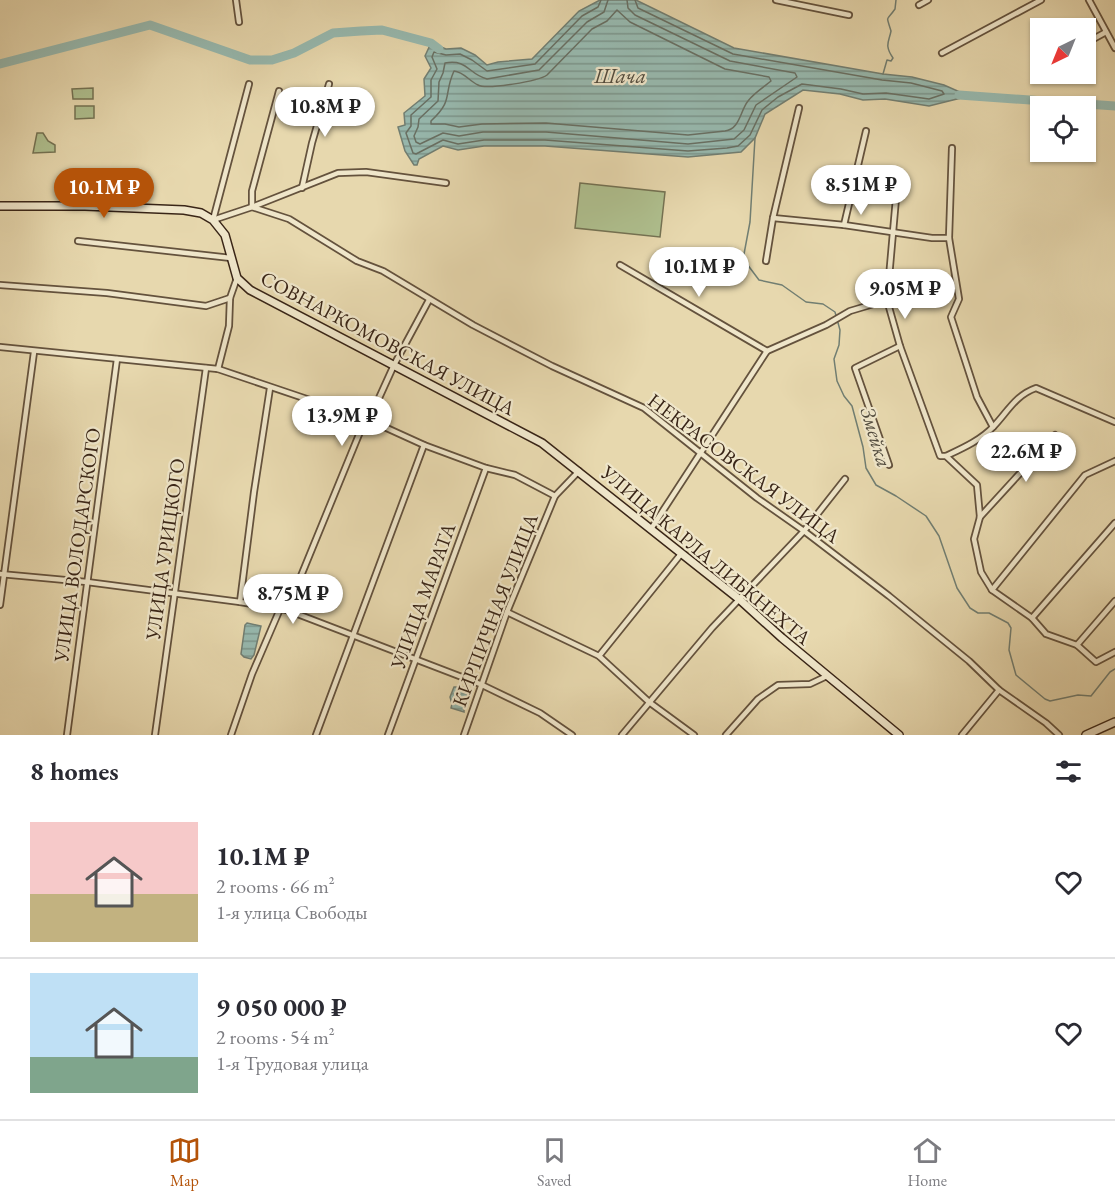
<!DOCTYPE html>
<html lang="en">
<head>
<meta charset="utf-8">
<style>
  :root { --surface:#fff; --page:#f2f2f3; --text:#2b2b33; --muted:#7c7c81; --line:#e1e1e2; --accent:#b45309 }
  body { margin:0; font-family:"EB Garamond",serif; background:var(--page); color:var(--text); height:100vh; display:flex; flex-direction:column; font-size:22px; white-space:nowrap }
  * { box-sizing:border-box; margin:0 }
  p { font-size:20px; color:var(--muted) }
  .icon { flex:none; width:33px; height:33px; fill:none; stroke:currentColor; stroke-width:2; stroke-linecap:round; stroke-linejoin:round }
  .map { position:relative; height:735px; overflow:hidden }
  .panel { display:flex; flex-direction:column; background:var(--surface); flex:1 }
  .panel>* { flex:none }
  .needle { width:39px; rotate:223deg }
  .fabs { position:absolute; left:1030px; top:18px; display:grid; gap:12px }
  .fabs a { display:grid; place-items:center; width:66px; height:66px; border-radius:0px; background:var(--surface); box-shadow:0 2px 4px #0004; font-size:30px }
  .price { position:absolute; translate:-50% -51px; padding:0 14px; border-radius:21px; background:#fff; color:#222; font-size:20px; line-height:39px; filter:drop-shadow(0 2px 3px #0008) }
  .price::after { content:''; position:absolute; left:50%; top:36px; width:18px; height:14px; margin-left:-9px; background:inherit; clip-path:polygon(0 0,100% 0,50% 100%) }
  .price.current { background:var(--accent); color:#fff }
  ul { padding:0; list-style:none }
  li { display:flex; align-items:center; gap:18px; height:150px; padding:0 30px }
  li+li { border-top:2px solid var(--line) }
  li span { display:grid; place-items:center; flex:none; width:168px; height:120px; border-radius:0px; color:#555 }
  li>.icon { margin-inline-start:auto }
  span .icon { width:72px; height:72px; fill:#fffc; stroke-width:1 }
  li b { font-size:26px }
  h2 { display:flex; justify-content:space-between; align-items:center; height:72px; padding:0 30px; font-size:26px }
  .tab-bar { display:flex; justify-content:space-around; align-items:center; height:84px; border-top:2px solid var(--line); background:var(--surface); font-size:16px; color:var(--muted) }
  .tab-bar a { display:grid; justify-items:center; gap:3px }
  .tab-bar .current { color:var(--accent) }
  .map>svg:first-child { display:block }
</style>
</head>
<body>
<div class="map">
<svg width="1115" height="735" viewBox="0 0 1115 735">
  <defs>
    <pattern id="park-tufts" width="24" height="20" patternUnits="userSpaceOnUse" patternTransform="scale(1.5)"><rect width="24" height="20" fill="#afc08f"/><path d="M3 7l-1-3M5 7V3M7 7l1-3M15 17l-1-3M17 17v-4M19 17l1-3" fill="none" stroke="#8f9c74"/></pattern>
    <pattern id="water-rules" width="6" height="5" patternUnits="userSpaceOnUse" patternTransform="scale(1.5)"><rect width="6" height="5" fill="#97b9af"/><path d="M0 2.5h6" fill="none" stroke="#7c968d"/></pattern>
  </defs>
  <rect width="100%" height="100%" fill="#e7d8ae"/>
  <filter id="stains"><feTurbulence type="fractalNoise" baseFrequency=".00333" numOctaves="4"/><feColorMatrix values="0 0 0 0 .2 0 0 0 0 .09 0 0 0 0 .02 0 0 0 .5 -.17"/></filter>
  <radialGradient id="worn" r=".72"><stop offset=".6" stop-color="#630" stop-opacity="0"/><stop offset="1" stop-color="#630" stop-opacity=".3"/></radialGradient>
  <g fill="#afc08f" stroke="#747253" stroke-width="1.5">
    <path d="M 93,88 L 93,99 L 73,99 L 72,89 Z"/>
    <path d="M 75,106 L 94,106 L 94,118 L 75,119 Z"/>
    <path d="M 580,183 L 665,192 L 660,237 L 575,228 Z"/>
  </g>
  <path fill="url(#park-tufts)" stroke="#747253" stroke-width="1.5" d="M 37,133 L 43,133 L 48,141 L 55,145 L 55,152 L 33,153 Z"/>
  <g fill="url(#water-rules)" stroke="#717e72" stroke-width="1.5">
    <path d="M 600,0 L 636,0 L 734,48 L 883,74 L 912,77 L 944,85 L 969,96 L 929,106 L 885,99 L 863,100 L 840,94 L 803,90 L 765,114 L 755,138 L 741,152 L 688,157 L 545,146 L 484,146 L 458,150 L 443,146 L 419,159 L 417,165 L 414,165 L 405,151 L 398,127 L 405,125 L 404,113 L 425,96 L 424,79 L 431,68 L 425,56 L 431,43 L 446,49 L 461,48 L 475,55 L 487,65 L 498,62 L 532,59 L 579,11 Z"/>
    <path d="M 247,623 L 261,626 L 254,655 L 251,659 L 244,657 L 241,654 L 245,625 Z"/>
    <path d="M 454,687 L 465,687 L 469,691 L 464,703 L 464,712 L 451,708 L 452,704 L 450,697 Z"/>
  </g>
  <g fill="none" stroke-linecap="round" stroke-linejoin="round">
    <g stroke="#686f63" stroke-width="1.5">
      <path d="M 601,0 L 598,7 L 582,16 L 535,64 L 487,71 L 472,60 L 460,54 L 446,55 L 434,52 L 432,57 L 437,69 L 431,80 L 431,97 L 411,115 L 411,126 L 406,133 L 413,153 L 416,154 L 443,140 L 458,144 L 484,140 L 545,140 L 688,151 L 727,148 L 738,146 L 750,135 L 762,110 L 778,97 L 802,84 L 841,89 L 863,94 L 886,93 L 929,99 L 944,94 L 942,91 L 911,83 L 882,80 L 733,54 L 638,8 L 635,0"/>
      <path d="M 608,0 L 604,12 L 587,22 L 539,70 L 487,79 C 468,74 468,59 445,63 L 443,73 L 439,82 L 438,101 L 419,119 L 418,127 L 414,136 L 416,142 L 420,144 L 443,133 L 459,136 L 483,132 L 546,132 L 688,144 L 734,139 L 744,130 L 756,105 L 797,77 L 795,73 L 730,61 L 635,15 L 628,8 L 627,0"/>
      <path d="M 617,10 L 630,22 L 725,69 L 769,77 L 771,81 C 764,87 754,93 748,101 C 740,111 740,129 725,131 L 688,135 L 546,123 L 482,124 L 459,127 L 445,124 L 431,124 L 431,121 C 454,100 443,95 454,71 C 464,72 469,81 478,85 C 487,90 539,81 547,75 L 592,29 L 607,21 Z"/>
    </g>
    <g stroke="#717e72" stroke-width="1.5">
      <path d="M 883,74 L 887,60 L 891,61 L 893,58 C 884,45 889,42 891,31 C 886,14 886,22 895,9 L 896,0"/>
      <path d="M 755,138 L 750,222 L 744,254 L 747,264 L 759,280 L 782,285 L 806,302 L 823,304 L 835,312 L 840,330 L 839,345 L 834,359 L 837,381 L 844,396 L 852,406 L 863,447 L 866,468 L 876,485 L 896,496 L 926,516 L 939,536 L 957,588 L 970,608 L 978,613 L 989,613 L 1008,623 L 1011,628 L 1009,650 L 1016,675 L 1045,699 L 1050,701 L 1078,695 L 1091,696 L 1110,672 L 1115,669"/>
    </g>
    <g stroke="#97b9af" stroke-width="9">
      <path d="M 0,64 L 150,25 L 250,60 L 272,60 L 294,53 L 333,33 L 361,31 L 382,30 L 431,43 L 439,49"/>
      <path d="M 959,95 L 1115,106"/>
    </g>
    <g stroke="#64523d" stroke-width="8">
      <g id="street">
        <path d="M 236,0 L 239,22"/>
        <path d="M 776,0 L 849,15"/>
        <path d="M 1089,0 L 1115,48"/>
        <path d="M 919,5 L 928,0"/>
        <path d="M 1086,43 L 1106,32"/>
        <path d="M 942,53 L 1041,0"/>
        <path d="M 279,91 L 252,191 L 252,207 L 289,219 L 357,261 L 383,271 L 473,325 L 552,366 L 644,408 L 757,498 L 804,531 L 889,596 L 969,661 L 999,690 L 1046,723 L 1059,735"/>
        <path d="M 952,148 L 949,238 L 959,299 L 951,317 L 977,397 L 993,427"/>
        <path d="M 897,187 L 887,300 L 900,346 L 940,456 L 946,456 L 977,485 L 980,517 L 974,539 L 981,572 L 992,590 L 1032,618 L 1046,634 L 1077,645 L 1096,662 L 1115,652"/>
        <path d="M 302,188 L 312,143 L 329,84"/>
        <path d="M 773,218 L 844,225 L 932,238 L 949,238"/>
        <path d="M 213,220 L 252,207 L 338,173 L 366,172 L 446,183"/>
        <path d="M 213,220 L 249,84"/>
        <path d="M 844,225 L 866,131"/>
        <path d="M 78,241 L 231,258"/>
        <path d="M 766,261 L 773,218 L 799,108"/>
        <path d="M 620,265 L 767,351"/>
        <path d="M 0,285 L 107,293 L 206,306 L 230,298"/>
        <path d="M 0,347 L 218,369 L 369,420 L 424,445 L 486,468 L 515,475 L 555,496 L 579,471"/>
        <path d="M 218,369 L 229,326 L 230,298 L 237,278"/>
        <path d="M 946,456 C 963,448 981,440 994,426 C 1008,411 1016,395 1036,388 L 1115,422"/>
        <path d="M 889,465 L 855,368 L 900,346"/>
        <path d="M 980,517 L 1055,435"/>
        <path d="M 651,529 L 767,351 L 826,325 L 850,311 L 887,300"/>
        <path d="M 0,574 L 87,582 L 240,602 L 287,610 L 480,684 L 540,713 L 572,735"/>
        <path d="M 992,590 L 1085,475 L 1115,461"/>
        <path d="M 240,602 L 254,492 L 270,388"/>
        <path d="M 0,605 L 34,352"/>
        <path d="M 287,610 L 360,432 L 369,420 L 394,365 L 429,300"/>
        <path d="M 507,612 L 599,656 L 649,702 L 694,735"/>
        <path d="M 1032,618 L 1115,523"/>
        <path d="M 1077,645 L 1115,601"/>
        <path d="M 599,656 L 681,554"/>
        <path d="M 67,735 L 117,359"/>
        <path d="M 155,735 L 206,368"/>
        <path d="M 231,735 L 252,674 L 280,609"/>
        <path d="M 316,735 L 424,445"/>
        <path d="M 388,735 L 486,468"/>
        <path d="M 464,735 L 507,612 L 555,496"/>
        <path d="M 622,735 L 712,628 L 804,531 L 845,479"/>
        <path d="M 726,735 L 758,699 L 778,685 L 810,684 L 827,676"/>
        <path d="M 962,735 L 999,690"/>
      </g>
    </g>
    <g stroke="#392517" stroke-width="10">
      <g id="secondary">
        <path d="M 0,206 L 85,206 L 184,210 L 201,213 L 213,220 L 225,235 L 237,278 L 250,290 L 542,443 L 739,599 L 782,638 L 899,735"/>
        <path d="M 1086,735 L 1115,722"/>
      </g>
    </g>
    <use href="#street" stroke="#efe6ca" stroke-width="4.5"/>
    <use href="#secondary" stroke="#efe6ca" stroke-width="7"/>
  </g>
  <g text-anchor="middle" stroke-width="4.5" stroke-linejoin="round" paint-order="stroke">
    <g font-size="20" fill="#392517" stroke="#efe6ca">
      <text transform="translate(388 343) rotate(28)" y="7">СОВНАРКОМОВСКАЯ УЛИЦА</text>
      <text transform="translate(744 468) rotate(37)" y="7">НЕКРАСОВСКАЯ УЛИЦА</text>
      <text transform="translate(77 545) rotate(-82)" y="7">УЛИЦА ВОЛОДАРСКОГО</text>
      <text transform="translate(165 549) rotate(-82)" y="7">УЛИЦА УРИЦКОГО</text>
      <text transform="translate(706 555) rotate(40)" y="7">УЛИЦА КАРЛА ЛИБКНЕХТА</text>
      <text transform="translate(423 596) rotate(-70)" y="7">УЛИЦА МАРАТА</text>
      <text transform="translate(495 610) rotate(-69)" y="7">КИРПИЧНАЯ УЛИЦА</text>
    </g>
    <g font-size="21" font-style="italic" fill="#504a3d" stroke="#efe6ca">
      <text x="620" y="83">Шача</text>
      <text transform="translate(876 437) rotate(73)" y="7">Змейка</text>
    </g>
  </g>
  <rect width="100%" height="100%" filter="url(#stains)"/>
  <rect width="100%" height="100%" fill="url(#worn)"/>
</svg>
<div class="fabs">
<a><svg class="needle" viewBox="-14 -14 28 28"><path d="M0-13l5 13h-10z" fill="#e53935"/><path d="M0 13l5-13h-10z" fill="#7c7c81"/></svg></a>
<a><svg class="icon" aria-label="locate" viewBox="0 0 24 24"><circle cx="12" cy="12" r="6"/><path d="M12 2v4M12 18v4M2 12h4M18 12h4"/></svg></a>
</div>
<b class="price" style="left:325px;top:138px">10.8M ₽</b>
<b class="price" style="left:861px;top:216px">8.51M ₽</b>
<b class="price current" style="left:104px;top:219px">10.1M ₽</b>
<b class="price" style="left:699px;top:298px">10.1M ₽</b>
<b class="price" style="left:905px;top:320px">9.05M ₽</b>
<b class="price" style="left:342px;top:447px">13.9M ₽</b>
<b class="price" style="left:1026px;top:483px">22.6M ₽</b>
<b class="price" style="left:293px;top:625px">8.75M ₽</b>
</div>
<section class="panel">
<h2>8 homes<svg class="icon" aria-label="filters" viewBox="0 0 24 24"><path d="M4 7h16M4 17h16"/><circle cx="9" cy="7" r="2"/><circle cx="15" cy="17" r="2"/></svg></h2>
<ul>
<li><span style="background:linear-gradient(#f6c9c9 60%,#c2b280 0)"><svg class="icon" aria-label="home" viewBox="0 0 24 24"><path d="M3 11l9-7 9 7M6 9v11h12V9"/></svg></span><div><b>10.1M ₽</b><p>2 rooms · 66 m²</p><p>1-я улица Свободы</p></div><svg class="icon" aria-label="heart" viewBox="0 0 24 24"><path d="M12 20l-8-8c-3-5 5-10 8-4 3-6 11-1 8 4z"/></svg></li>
<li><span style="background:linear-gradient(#bfe0f5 70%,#7fa58c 0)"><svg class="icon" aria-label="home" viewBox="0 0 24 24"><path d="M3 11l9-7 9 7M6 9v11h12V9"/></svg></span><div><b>9 050 000 ₽</b><p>2 rooms · 54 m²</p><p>1-я Трудовая улица</p></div><svg class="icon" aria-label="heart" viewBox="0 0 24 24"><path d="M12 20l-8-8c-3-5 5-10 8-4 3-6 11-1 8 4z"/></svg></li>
</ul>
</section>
<nav class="tab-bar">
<a class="current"><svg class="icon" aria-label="map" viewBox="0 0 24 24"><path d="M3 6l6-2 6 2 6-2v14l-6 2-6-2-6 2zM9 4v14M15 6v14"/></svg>Map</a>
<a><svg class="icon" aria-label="saved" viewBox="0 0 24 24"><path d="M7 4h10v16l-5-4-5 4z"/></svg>Saved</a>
<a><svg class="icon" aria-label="home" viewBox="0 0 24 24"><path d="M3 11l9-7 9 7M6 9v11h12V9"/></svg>Home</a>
</nav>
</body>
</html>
